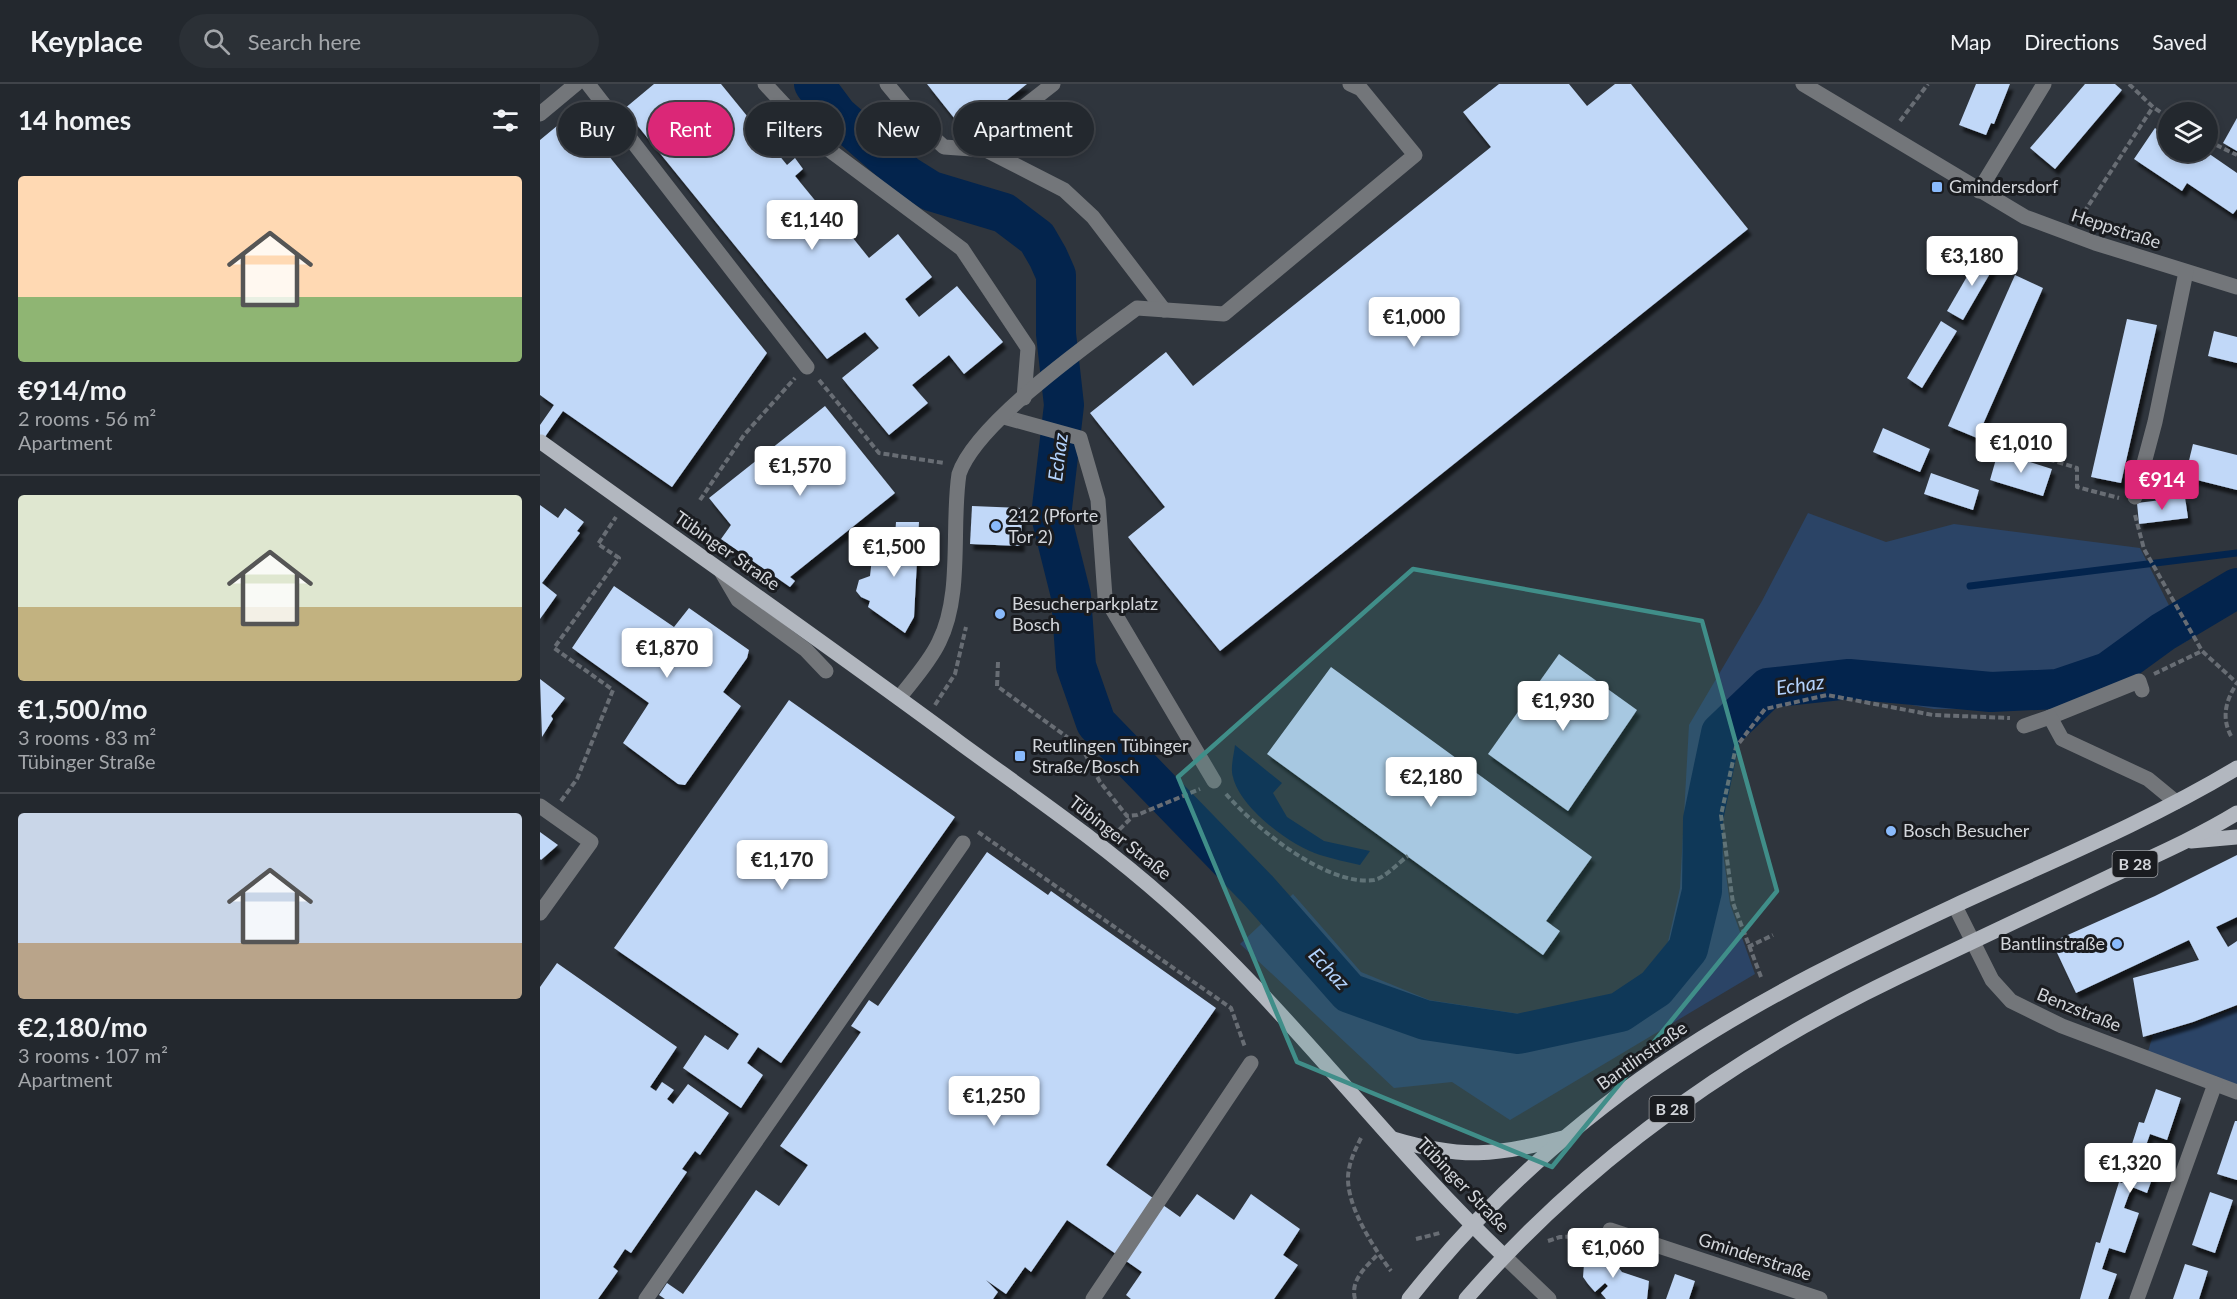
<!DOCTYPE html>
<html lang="en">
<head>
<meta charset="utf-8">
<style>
  :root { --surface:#23282e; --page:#2b3036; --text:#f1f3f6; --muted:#a3a6aa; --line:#40444a; --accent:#db2777 }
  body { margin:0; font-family:Lato,sans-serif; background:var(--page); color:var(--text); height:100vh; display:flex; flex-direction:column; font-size:22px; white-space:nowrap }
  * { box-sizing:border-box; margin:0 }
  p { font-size:20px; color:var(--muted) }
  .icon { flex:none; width:33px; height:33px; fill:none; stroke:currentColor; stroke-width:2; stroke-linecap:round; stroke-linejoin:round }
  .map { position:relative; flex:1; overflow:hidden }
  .sheet { display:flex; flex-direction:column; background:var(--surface); width:540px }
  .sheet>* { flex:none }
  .banner { position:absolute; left:18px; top:18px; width:570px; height:54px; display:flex; gap:12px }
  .fabs { position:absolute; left:1618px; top:18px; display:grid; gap:12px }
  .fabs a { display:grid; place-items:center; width:60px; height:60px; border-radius:50%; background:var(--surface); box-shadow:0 3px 9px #0003,0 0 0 2px var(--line); font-size:30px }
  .price { position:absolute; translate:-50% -51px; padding:0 14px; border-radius:6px; background:#fff; color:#222; font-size:20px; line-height:39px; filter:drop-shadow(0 2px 3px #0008) }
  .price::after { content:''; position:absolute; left:50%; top:36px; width:18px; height:14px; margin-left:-9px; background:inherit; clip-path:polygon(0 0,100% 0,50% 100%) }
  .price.on { background:var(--accent); color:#fff }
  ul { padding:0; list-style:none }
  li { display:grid; align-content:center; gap:12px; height:318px; padding:0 18px }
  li+li { border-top:2px solid var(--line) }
  li span { display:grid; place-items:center; height:186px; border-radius:6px; color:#555 }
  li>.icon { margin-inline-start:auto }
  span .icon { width:108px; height:108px; fill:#fffc; stroke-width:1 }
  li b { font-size:26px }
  h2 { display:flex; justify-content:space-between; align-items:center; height:72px; padding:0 18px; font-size:26px }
  .chip { padding:0 21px; border-radius:27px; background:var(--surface); box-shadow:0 3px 9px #0003,0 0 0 2px var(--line); font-size:21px; line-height:54px }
  .chip.on { background:var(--accent); color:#fff }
  header { display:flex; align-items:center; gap:36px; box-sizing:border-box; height:84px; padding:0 30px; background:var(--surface); border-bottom:2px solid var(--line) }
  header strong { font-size:28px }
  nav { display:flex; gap:33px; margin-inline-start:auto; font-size:21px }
  .search { width:420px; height:54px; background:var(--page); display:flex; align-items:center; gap:15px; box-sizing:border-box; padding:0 21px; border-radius:33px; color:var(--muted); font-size:22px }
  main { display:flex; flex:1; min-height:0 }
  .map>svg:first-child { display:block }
</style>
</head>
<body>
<header>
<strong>Keyplace</strong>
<div class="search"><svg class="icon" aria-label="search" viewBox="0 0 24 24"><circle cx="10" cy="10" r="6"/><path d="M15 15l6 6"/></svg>Search here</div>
<nav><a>Map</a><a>Directions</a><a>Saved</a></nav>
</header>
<main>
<section class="sheet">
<h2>14 homes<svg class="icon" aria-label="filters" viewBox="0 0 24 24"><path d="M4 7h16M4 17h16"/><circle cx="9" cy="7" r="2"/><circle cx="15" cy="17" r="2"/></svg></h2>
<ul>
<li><span style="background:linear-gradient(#ffd9b3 65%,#8fb573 0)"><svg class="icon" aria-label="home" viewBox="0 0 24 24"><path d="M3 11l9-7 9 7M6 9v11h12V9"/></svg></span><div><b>€914/mo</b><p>2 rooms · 56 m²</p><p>Apartment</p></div></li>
<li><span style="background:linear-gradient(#dfe7d0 60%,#c2b280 0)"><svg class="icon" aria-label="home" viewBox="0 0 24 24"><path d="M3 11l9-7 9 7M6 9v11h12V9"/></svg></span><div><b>€1,500/mo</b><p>3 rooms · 83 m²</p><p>Tübinger Straße</p></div></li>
<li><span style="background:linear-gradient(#c9d6e8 70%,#b9a48a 0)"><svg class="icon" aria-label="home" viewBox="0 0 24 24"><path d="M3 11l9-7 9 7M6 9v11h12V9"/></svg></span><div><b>€2,180/mo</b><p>3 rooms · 107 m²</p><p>Apartment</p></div></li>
</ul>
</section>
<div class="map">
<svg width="1697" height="1215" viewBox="0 0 1697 1215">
  <defs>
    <filter id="shadow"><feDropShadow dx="3.5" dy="6" stdDeviation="1.5" flood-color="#0009"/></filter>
  </defs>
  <rect width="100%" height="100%" fill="#2f353d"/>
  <g fill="#2b4466">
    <path d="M 1268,429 L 1346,458 L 1414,440 L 1600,464 L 1647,557 L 1597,584 L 1492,624 L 1394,625 L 1288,606 L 1223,622 L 1191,663 L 1178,732 L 1190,820 L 1215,890 L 970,1036 L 912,998 L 854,1004 L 700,860 L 753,810 L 821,888 L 889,916 L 980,930 L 1075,911 L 1102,891 L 1128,858 L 1140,804 L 1149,641 L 1222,517 Z"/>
    <path d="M 1697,924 L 1697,1008 L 1606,974 L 1613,951 L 1651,941 Z"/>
  </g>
  <path fill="#03244d" d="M 695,661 L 742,699 L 733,709 L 747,733 L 784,757 L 830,767 L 820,781 C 807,778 793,775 780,771 C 751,762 700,724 693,693 C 690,684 694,670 695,661 Z"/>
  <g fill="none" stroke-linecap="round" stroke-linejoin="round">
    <path stroke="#03244d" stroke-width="7" d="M 1430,502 L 1697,469"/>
    <path stroke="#03244d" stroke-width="40" d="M 274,0 L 297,31 L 367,92 L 391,107 L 464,129 L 497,154 L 508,173 L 516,191 L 516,250 L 524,321 L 511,432 L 531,512 L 536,582 L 556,639 L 718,806 L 809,909 L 885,936 L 978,950 L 1080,928 L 1116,904 L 1148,865 L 1162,807 L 1163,735 L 1181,649 L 1228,604 L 1309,595 L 1451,608 L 1518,605 L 1568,588 L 1623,548 L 1697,504"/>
  </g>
  <g fill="#c1d8f8" filter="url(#shadow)">
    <path d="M 114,0 L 181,0 L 247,81 L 255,74 L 263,85 L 255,92 L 287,131 L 292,128 L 329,174 L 358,150 L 392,193 L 365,215 L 379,233 L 417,202 L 463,258 L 424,290 L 409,271 L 372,301 L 388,319 L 349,351 L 302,294 L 339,264 L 325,248 L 287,275 L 84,25 Z"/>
    <path d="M 387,0 L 487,0 L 426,49 Z"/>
    <path d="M 959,0 L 1029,0 L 1047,22 L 1075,0 L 1091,0 L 1208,145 L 680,567 L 588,453 L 625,423 L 550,329 L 626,268 L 653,302 L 951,63 L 923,28 Z"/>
    <path d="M 1436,0 L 1470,0 L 1454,40 L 1451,39 L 1446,51 L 1419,41 Z"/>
    <path d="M 1545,0 L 1575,0 L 1582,6 L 1515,85 L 1490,64 Z"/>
    <path d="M 29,32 L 40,45 L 44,41 L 227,269 L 132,403 L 23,327 L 0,360 L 0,341 L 14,321 L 0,311 L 0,56 Z"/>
    <path d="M 1697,34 L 1697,67 L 1683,59 Z"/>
    <path d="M 1615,44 L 1629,54 L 1629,68 L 1649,68 L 1662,77 L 1668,69 L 1697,89 L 1697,125 L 1693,130 L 1647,99 L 1642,107 L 1594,75 Z"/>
    <path d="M 1440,170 L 1456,179 L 1423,236 L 1407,227 Z"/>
    <path d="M 1475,191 L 1503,204 L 1437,354 L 1408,342 Z"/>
    <path d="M 1587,235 L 1617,241 L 1581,399 L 1551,393 Z"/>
    <path d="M 1401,237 L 1417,247 L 1382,304 L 1367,294 Z"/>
    <path d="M 1674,247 L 1697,253 L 1697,279 L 1668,272 Z"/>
    <path d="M 285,322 L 355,409 L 250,493 L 255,497 L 250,503 L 181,455 L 191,441 L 169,414 Z"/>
    <path d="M 1343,344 L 1390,365 L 1380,388 L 1333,368 Z"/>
    <path d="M 1653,360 L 1697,371 L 1697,406 L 1645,393 Z"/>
    <path d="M 1458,368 L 1512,385 L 1503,412 L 1450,396 Z"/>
    <path d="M 1391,389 L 1439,406 L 1433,426 L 1384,410 Z"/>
    <path d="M 1645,413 L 1648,434 L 1599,440 L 1597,419 Z"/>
    <path d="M 0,421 L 18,434 L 25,424 L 44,438 L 37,447 L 40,449 L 2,499 L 17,511 L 0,535 Z"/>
    <path d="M 432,422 L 482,424 L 481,462 L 430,460 Z"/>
    <path d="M 356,438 L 379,438 L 374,533 L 365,549 L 328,523 L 330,517 L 321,513 L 316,507 L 319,496 L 330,492 L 333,465 L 354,466 Z"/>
    <path d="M 74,502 L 134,543 L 149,524 L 209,566 L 207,574 L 183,608 L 201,622 L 145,701 L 138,700 L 83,659 L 109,619 L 32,564 Z"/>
    <path d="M 1019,570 L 1097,626 L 1028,727 L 948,670 Z"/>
    <path d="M 791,583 L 1052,773 L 1006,837 L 1020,847 L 1003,871 L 727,670 Z"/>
    <path d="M 0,595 L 25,614 L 11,632 L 13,635 L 2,653 Z"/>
    <path d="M 249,616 L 415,733 L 241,979 L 218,963 L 207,979 L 223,991 L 201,1024 L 143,984 L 165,951 L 188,966 L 199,950 L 74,864 Z"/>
    <path d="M 0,748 L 18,761 L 1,776 L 0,775 Z"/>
    <path d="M 447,768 L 508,811 L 511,807 L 676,924 L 566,1081 L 640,1133 L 657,1110 L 694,1136 L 711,1110 L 760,1145 L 743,1171 L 758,1181 L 734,1215 L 591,1215 L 586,1211 L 602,1188 L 527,1136 L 491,1188 L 485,1183 L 466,1210 L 446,1196 L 458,1208 L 453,1215 L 125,1215 L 119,1211 L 127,1199 L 143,1210 L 216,1106 L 239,1122 L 268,1081 L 240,1062 L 321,948 L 311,942 L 329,916 L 338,922 Z"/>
    <path d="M 1697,771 L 1697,833 L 1676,843 L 1688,863 L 1697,857 L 1697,921 L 1653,938 L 1603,953 L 1593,894 L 1659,876 L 1649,856 L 1536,909 L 1512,858 L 1615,812 Z"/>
    <path d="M 17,879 L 137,963 L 110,1003 L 116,1007 L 122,998 L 134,1006 L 127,1015 L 133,1020 L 148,1000 L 189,1029 L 160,1071 L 155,1067 L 142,1085 L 147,1088 L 91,1169 L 85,1165 L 73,1183 L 78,1187 L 58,1215 L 0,1215 L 0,903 Z"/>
    <path d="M 1616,1005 L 1641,1014 L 1627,1056 L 1610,1050 L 1609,1053 L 1605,1064 L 1621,1070 L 1607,1109 L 1592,1103 L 1588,1113 L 1584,1124 L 1599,1129 L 1585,1169 L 1569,1164 L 1562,1185 L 1577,1190 L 1568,1215 L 1540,1215 L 1556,1158 L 1560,1159 L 1579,1098 L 1582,1099 L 1595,1061 L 1592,1060 L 1599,1038 L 1604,1039 Z"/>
    <path d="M 1695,1037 L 1697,1037 L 1697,1096 L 1677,1090 Z"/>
    <path d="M 1670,1108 L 1693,1116 L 1675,1169 L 1652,1161 Z"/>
    <path d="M 1063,1164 L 1082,1188 L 1109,1197 L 1107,1215 L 1066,1215 L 1061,1209 L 1068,1202 L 1065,1199 L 1055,1208 L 1048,1200 L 1043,1193 L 1044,1180 L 1053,1169 Z"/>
    <path d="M 1645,1180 L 1668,1187 L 1659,1215 L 1633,1215 Z"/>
    <path d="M 1135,1190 L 1155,1197 L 1149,1215 L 1126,1215 Z"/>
  </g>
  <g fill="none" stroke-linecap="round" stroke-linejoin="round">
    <g stroke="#686d74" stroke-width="4" stroke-dasharray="6 3" stroke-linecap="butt">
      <path d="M 1589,0 L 1613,23 L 1629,34"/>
      <path d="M 1360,37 L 1388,0"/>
      <path d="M 1668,57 L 1697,71"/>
      <path d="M 1539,136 L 1613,23"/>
      <path d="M 279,296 L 339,369 L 404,379"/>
      <path d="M 1466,362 L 1537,384 L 1537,403 L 1579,414"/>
      <path d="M 160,416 L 204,351 L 255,294"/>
      <path d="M 1595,431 L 1604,465 L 1662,567 L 1697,599"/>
      <path d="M 458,578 L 457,602 L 542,664 L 560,698 L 587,732 L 597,731 L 660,705"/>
      <path d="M 1614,590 L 1662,567"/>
      <path d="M 395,621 L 415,590 L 426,543"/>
      <path d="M 1691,652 C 1681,633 1686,616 1697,599"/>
      <path d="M 686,710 C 715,744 788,803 834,796 C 845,794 859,778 868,772"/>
      <path d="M 21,717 L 37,695 L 73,606 L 14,564 L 79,474 L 58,460 L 76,433"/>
      <path d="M 438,748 L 691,924 L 705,963"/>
      <path d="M 573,752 L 591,734"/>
      <path d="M 1208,863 L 1233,851"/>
      <path d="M 1221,893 L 1193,819 L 1181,731 L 1196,663 L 1225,625 L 1287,611 L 1393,631 L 1470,634"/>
      <path d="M 821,1054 C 816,1064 811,1074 809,1085 C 802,1116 833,1163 851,1187"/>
      <path d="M 876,1155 L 900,1149"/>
      <path d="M 1008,1157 L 1020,1153 L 1053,1152"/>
      <path d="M 815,1215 C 810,1196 826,1183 838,1170"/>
    </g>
    <g stroke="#73767a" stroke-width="15">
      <path d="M 48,0 L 267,283"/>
      <path d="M 225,0 L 280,59 L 422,165 L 488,264 L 484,314"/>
      <path d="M 347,0 L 385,46 L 404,63 L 446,66 L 524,106 L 553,133 L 624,226"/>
      <path d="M 1263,0 L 1485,133 L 1555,159 L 1697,203"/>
      <path d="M 0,30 L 36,0"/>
      <path d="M 446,66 L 457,44 L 513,0"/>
      <path d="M 1439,107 L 1504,0"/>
      <path d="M 464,333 L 540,354 L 558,416 L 565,513 L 674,697"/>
      <path d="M 1595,413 L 1615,338 L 1646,188"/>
      <path d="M 181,487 L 198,516 L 266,566 L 286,587"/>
      <path d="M 359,614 C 372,597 389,579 399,558 C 423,511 411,442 419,390 C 436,339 551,258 597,224 L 684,230 L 875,71 L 821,5 L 810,0"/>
      <path d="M 1510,633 L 1599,597 L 1602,606"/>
      <path d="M 1484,642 L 1510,633 L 1522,655 L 1608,695 L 1636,718"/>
      <path d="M 0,722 L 51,758 L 0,829"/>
      <path d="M 1415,822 L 1452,896 L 1471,917 L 1522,942 L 1697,1008"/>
      <path d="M 1070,1146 L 1280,1215"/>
      <path d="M 964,1172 L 1009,1215"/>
      <path d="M 106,1215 L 423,759"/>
      <path d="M 553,1215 L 711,979"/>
      <path d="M 1597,1215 L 1675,1000"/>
    </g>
    <g stroke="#b2b7bf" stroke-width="15">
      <path d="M 1,358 C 141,459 282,557 420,659 C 490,710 562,759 627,817 C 750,926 846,1060 964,1172"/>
      <path d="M 1651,757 L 1697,753"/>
      <path d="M 853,1055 C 920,1075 957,1072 1023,1054"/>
      <path d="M 869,1215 C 943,1121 1037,1035 1137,970 C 1225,912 1320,866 1414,822 C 1509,778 1607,738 1697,684"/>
      <path d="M 926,1215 C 1046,1076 1195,971 1360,892 C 1429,859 1499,826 1569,793 C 1612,773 1656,754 1697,729"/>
    </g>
  </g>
  <path fill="#408e89" fill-opacity="0.2" stroke="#408e89" stroke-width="4.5" stroke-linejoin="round" d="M 873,485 L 1162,537 L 1237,807 L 1012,1083 L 757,978 L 638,693 Z"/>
  <g fill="#89bafc" stroke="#1a1c20" stroke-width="2">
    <rect x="1391" y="97" width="12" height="12" rx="3"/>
    <circle cx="456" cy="442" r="6"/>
    <circle cx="460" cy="530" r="6"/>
    <rect x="474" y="666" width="12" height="12" rx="3"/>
    <circle cx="1351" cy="747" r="6"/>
    <circle cx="1577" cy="860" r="6"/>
  </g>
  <g text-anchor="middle" stroke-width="6" stroke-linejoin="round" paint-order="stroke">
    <g fill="#1a1c20" stroke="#9c9ea3" stroke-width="1.5">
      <rect x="1572.5" y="767" width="45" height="26" rx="4.5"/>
      <rect x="1109.5" y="1012" width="45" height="26" rx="4.5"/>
    </g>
    <g font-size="16" font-weight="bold" fill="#d3d6db">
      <text x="1595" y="786">B 28</text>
      <text x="1132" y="1031">B 28</text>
    </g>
    <g font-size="18" fill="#d3d6db" stroke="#1a1c20" text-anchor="start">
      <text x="1409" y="109">Gmindersdorf</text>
      <text x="468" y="438">212 (Pforte<tspan x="468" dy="21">Tor 2)</tspan></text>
      <text x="472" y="526">Besucherparkplatz<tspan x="472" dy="21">Bosch</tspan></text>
      <text x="492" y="668">Reutlingen Tübinger<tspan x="492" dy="21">Straße/Bosch</tspan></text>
      <text x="1363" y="753">Bosch Besucher</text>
      <text x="1565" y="866" text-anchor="end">Bantlinstraße</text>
    </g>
    <g font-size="18" fill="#d3d6db" stroke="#1a1c20">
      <text transform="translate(1576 145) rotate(18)" y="6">Heppstraße</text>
      <text transform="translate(187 467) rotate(35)" y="6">Tübinger Straße</text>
      <text transform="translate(580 754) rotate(38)" y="6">Tübinger Straße</text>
      <text transform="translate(1539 926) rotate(22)" y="6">Benzstraße</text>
      <text transform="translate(1102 972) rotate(-35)" y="6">Bantlinstraße</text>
      <text transform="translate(923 1101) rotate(46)" y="6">Tübinger Straße</text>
      <text transform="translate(1215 1173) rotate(18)" y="6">Gminderstraße</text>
    </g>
    <g font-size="20" font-style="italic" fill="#b2d2fd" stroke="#1a1c20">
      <text transform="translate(518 373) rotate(-83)" y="7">Echaz</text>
      <text transform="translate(1260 601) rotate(-8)" y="7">Echaz</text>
      <text transform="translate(789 885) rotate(47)" y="7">Echaz</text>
    </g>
  </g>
</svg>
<div class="fabs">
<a><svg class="icon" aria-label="layers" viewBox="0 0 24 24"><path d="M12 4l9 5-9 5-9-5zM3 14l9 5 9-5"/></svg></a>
</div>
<b class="price" style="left:272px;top:167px">€1,140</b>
<b class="price" style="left:1432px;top:203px">€3,180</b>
<b class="price" style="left:874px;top:264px">€1,000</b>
<b class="price" style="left:1481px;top:390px">€1,010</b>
<b class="price" style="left:260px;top:413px">€1,570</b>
<b class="price on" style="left:1622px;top:427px">€914</b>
<b class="price" style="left:354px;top:494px">€1,500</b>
<b class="price" style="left:127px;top:595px">€1,870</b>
<b class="price" style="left:1023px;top:648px">€1,930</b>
<b class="price" style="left:891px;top:724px">€2,180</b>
<b class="price" style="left:242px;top:807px">€1,170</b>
<b class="price" style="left:454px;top:1043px">€1,250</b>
<b class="price" style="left:1590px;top:1110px">€1,320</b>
<b class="price" style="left:1073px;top:1195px">€1,060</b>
<div class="banner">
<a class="chip">Buy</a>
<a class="chip on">Rent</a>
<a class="chip">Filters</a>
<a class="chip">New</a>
<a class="chip">Apartment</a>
</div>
</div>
</main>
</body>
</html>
